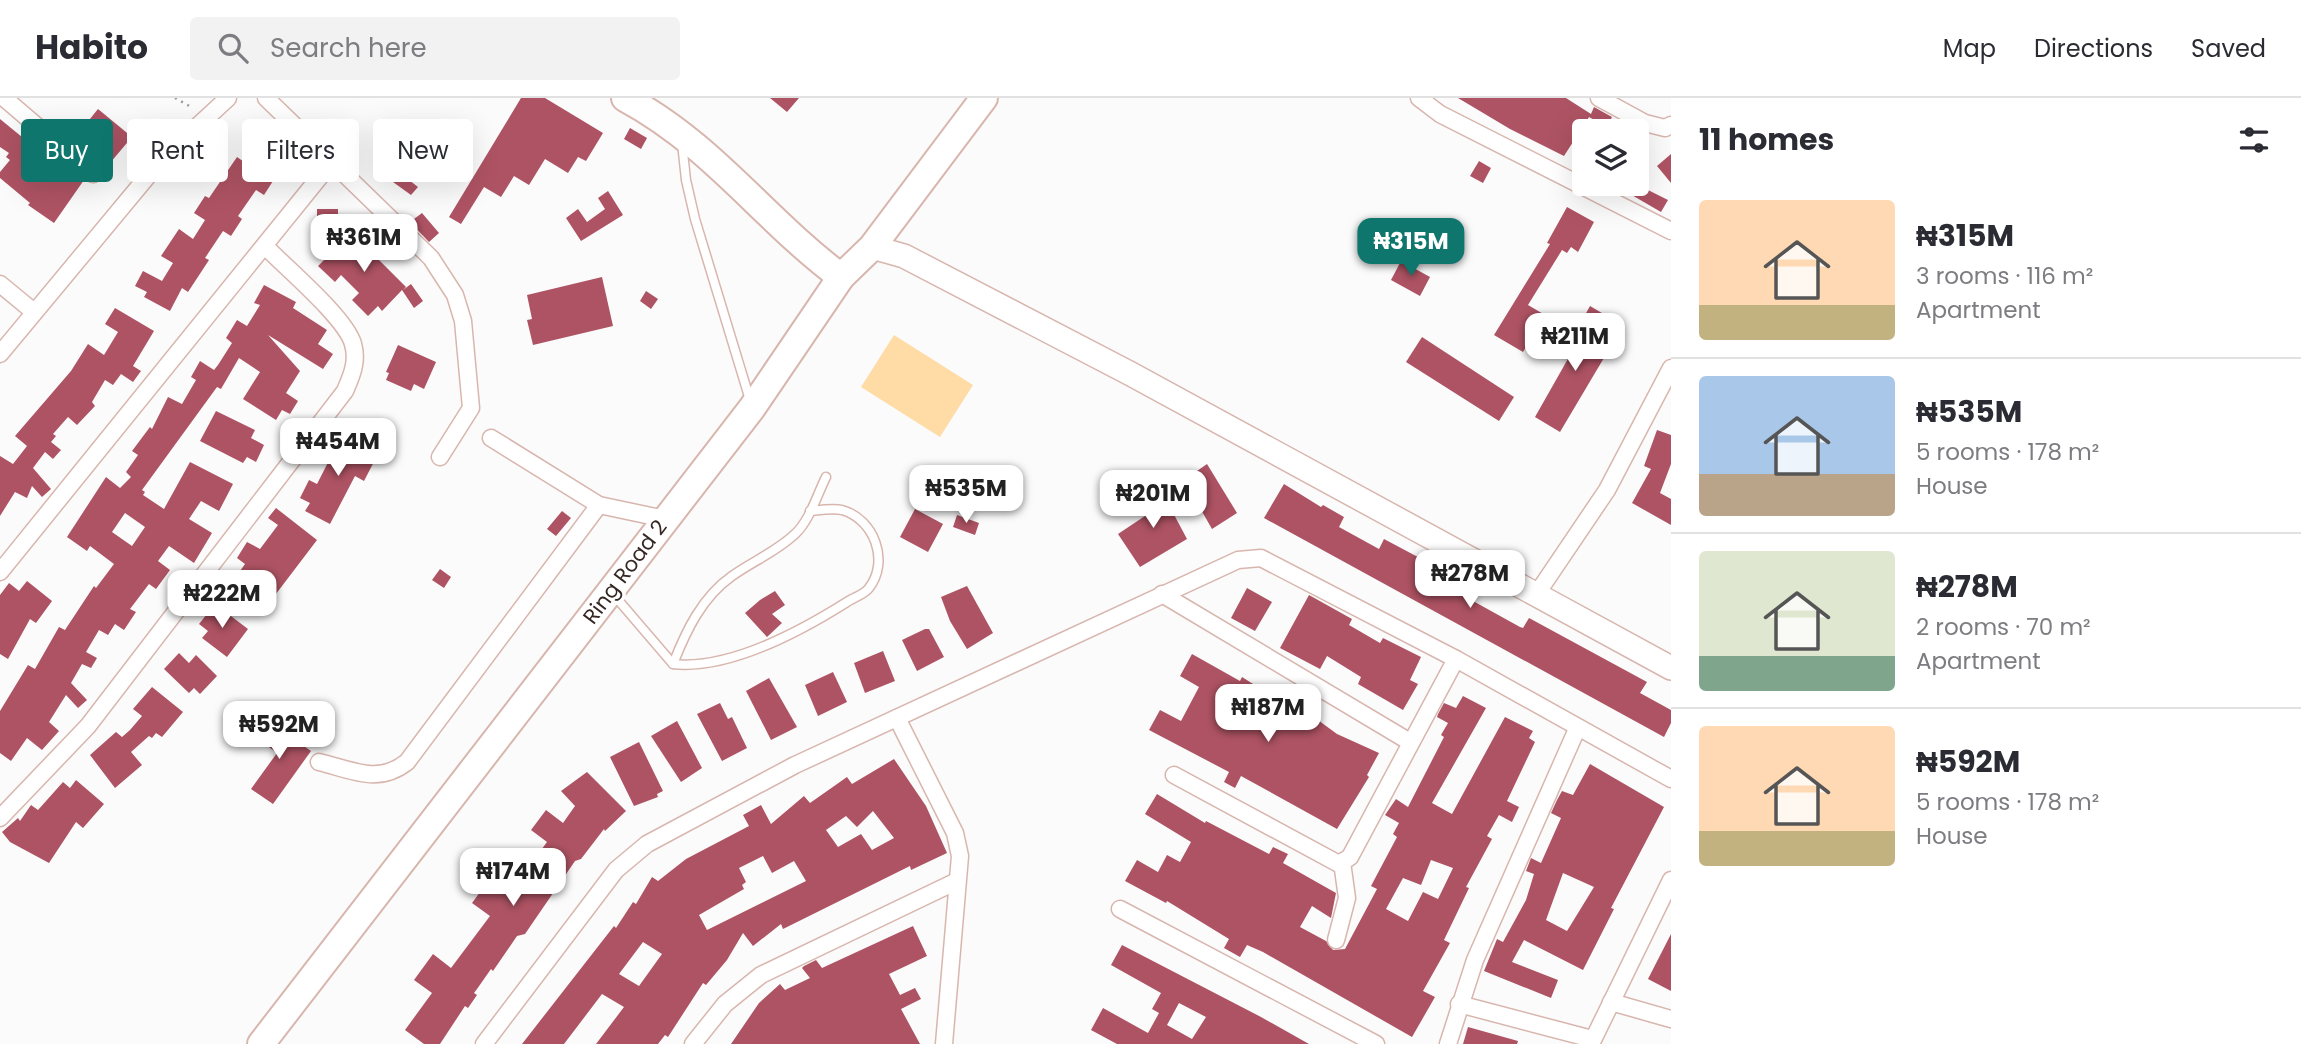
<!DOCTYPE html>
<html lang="en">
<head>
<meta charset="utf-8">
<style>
  :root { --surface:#fff; --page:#f2f2f3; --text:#2b2b33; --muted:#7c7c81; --line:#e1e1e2; --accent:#0f766e }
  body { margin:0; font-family:Poppins,sans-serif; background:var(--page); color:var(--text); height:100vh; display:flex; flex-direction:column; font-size:26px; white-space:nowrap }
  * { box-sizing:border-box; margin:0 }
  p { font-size:23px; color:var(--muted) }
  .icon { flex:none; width:38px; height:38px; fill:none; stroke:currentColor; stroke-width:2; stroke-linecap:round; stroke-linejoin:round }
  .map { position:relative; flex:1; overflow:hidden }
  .sheet { display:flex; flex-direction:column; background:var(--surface); width:630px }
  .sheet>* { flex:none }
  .guide { position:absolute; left:21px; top:21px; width:665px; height:63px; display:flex; gap:14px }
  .controls { position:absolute; left:1572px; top:21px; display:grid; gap:14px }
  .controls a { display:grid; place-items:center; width:77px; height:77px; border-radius:7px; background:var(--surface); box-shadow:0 7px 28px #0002; font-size:35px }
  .price { position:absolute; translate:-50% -60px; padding:0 16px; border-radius:14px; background:#fff; color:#222; font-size:23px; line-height:46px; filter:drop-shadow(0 2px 4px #0008) }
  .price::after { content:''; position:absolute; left:50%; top:42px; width:21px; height:16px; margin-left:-10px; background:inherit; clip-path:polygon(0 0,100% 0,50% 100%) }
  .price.active { background:var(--accent); color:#fff }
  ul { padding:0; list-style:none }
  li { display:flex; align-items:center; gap:21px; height:175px; padding:0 28px }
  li+li { border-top:2px solid var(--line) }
  li span { display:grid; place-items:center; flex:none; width:196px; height:140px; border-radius:7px; color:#555 }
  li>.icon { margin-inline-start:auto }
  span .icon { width:84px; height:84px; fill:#fffc; stroke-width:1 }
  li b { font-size:30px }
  h2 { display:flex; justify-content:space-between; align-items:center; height:84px; padding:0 28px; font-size:30px }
  .tag { padding:0 24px; border-radius:7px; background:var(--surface); box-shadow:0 7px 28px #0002; font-size:24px; line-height:63px }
  .tag.active { background:var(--accent); color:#fff }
  header { display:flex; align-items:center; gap:42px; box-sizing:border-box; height:98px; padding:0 35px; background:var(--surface); border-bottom:2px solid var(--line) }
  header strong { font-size:33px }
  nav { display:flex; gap:38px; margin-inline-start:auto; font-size:24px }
  .search { width:490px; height:63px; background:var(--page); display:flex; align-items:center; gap:18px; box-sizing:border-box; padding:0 24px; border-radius:7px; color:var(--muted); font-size:26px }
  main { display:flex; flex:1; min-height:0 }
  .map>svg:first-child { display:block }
</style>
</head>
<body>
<header>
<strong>Habito</strong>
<div class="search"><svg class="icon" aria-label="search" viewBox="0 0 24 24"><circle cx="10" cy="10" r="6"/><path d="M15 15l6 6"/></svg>Search here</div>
<nav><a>Map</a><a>Directions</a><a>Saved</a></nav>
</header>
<main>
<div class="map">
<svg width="1671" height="946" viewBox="0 0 1671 946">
  <rect width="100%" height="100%" fill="#fbfbfb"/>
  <path fill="#ffdba6" d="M 894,237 L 973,287 L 940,339 L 861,289 Z"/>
  <g fill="#ae5363" fill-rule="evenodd">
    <path d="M 521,0 L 545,0 L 603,35 L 586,63 L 578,59 L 568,75 L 545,61 L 529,87 L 514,78 L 501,99 L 484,89 L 461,126 L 449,119 Z"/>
    <path d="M 770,0 L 799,0 L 787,14 Z"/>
    <path d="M 1458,0 L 1566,0 L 1591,16 L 1594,9 L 1612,19 L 1607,29 L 1589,19 L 1591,16 L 1564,58 L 1510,31 Z"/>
    <path d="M 98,11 L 132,39 L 110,65 L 77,37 Z"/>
    <path d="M 0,21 L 55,66 L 57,63 L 84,82 L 54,125 L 28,107 L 30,105 L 0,80 L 0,74 L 10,62 L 6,59 L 9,55 L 0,49 Z"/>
    <path d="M 396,24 L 416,42 L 398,62 L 378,44 Z"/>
    <path d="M 630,30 L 647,40 L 641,51 L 624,41 Z"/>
    <path d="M 1671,56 L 1671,85 L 1657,68 Z"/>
    <path d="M 237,59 L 250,68 L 255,61 L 267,70 L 263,76 L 273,83 L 264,97 L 256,92 L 238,118 L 242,121 L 231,138 L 223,133 L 205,160 L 209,162 L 188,194 L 182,190 L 170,213 L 144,199 L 147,194 L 135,188 L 143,173 L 162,183 L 173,165 L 161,158 L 179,131 L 193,141 L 205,122 L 194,115 L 205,98 L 209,100 Z"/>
    <path d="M 1479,63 L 1491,70 L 1483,85 L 1470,78 Z"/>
    <path d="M 400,75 L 418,89 L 411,97 L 393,84 Z"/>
    <path d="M 1636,86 L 1668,102 L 1661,114 L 1630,96 L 1630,91 Z"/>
    <path d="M 608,93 L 623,117 L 581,143 L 566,120 L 578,111 L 587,124 L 605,111 L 598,100 Z"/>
    <path d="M 1567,109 L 1594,124 L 1578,154 L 1571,149 L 1567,155 L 1562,152 L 1528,207 L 1545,217 L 1523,254 L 1494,237 L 1550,146 L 1547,145 Z"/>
    <path d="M 317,111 L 338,111 L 338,120 L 347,129 L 317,130 Z"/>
    <path d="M 422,115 L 439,135 L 429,144 L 410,124 Z"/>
    <path d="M 347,130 L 406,189 L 403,192 L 411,186 L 423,203 L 414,210 L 402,192 L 382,213 L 378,208 L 368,218 L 352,202 L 359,195 L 341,177 L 335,184 L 318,168 L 325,161 L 321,156 Z"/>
    <path d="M 1401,163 L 1430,179 L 1420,198 L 1391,182 Z"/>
    <path d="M 602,179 L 613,228 L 533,247 L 527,222 L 532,221 L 527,197 Z"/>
    <path d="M 264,187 L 296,204 L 293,210 L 327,232 L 318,246 L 333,256 L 323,271 L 268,237 L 300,273 L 286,295 L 298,303 L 290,316 L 282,312 L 276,322 L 243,301 L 260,274 L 239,260 L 221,291 L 217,289 L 142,392 L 145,394 L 143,397 L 164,411 L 190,364 L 233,386 L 219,413 L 201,403 L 189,421 L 212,435 L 194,465 L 169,448 L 158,463 L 170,472 L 156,491 L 149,486 L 130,511 L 136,514 L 124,532 L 115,526 L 108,537 L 99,532 L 86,554 L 97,560 L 91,570 L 82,566 L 71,585 L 87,602 L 78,610 L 66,597 L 49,624 L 59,633 L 42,652 L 27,640 L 11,663 L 0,655 L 0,613 L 28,567 L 35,571 L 59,529 L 65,532 L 94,488 L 96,490 L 114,466 L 90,448 L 87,453 L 67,439 L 106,379 L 120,390 L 131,379 L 126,374 L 138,357 L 132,353 L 150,329 L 152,331 L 168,299 L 182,306 L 196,282 L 191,279 L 200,263 L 214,272 L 218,267 L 232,245 L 226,240 L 237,222 L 247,228 L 260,207 L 254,205 ZM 125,415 L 145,429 L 132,448 L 112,434 Z"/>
    <path d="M 646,193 L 658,201 L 651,211 L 640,203 Z"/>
    <path d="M 1590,208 L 1607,218 L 1595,240 L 1611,248 L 1560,334 L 1535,319 L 1586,229 L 1580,226 Z"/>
    <path d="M 115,210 L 154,233 L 133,268 L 141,273 L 133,284 L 121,276 L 113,287 L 105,282 L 92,304 L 95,308 L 77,327 L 68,319 L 53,336 L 56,338 L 51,344 L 61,352 L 53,361 L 45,354 L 33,370 L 51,391 L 42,399 L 32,388 L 27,400 L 15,394 L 0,418 L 0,358 L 13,366 L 27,348 L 15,338 L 71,273 L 88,246 L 104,257 L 118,234 L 105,226 Z"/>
    <path d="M 1422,239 L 1514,299 L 1499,323 L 1406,264 Z"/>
    <path d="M 398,247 L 436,264 L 424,291 L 414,286 L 411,293 L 386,282 L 389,275 L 386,274 Z"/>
    <path d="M 216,313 L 255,332 L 251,340 L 264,347 L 256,364 L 247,359 L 243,365 L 200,343 Z"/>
    <path d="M 1657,332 L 1671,337 L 1671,366 L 1660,395 L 1671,401 L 1671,427 L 1632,405 L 1651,371 L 1644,368 Z"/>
    <path d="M 342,337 L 378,356 L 364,383 L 355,378 L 330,426 L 305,413 L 310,405 L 300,400 L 309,382 L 317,386 Z"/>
    <path d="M 1207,366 L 1237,415 L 1212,431 L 1184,382 Z"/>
    <path d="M 1284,386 L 1321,409 L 1323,407 L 1344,419 L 1339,429 L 1379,451 L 1384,441 L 1480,492 L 1473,503 L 1520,529 L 1523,530 L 1529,520 L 1647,584 L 1640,595 L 1671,612 L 1671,625 L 1664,639 L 1264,420 Z"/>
    <path d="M 1151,391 L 1171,411 L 1187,441 L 1140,469 L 1118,436 L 1145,418 L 1135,408 Z"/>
    <path d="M 276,410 L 317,442 L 263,513 L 236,494 L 240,489 L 233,483 L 245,466 L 237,460 L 247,444 L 260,451 L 278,427 L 268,420 Z"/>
    <path d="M 915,411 L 943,426 L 928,454 L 900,439 Z"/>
    <path d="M 562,413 L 571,420 L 556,438 L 547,431 Z"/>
    <path d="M 957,417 L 979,425 L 975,437 L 953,429 Z"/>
    <path d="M 440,471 L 451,479 L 444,490 L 432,482 Z"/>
    <path d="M 27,483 L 52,503 L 36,525 L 30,521 L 8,561 L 0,556 L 0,497 L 9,485 L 19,493 Z"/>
    <path d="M 967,488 L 993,535 L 967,551 L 950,523 L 941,499 Z"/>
    <path d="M 1247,490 L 1272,504 L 1255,533 L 1231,520 Z"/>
    <path d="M 775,493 L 785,507 L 772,516 L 782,525 L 767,539 L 745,515 L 760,502 Z"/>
    <path d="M 1309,497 L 1352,521 L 1349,527 L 1380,545 L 1383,540 L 1421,559 L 1410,582 L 1418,586 L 1403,612 L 1358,586 L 1361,579 L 1327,558 L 1320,571 L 1280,550 Z"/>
    <path d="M 215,506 L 248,531 L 227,559 L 202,540 L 208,533 L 199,526 Z"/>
    <path d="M 925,531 L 929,531 L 944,559 L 917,573 L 902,542 Z"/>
    <path d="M 883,553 L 895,583 L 865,595 L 854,565 Z"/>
    <path d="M 179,555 L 189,565 L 196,557 L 217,578 L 200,596 L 194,590 L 189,595 L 164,571 Z"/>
    <path d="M 1192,556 L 1240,583 L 1242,579 L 1288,608 L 1289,605 L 1307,614 L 1337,636 L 1379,655 L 1367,677 L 1369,679 L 1337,731 L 1241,678 L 1235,690 L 1224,684 L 1229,674 L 1149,632 L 1160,612 L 1181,623 L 1199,589 L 1180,578 Z"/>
    <path d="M 833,574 L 847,604 L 818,618 L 805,587 Z"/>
    <path d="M 769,580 L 797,629 L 771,642 L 746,593 Z"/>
    <path d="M 152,589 L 183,614 L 162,639 L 156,635 L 152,640 L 149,638 L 131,654 L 142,667 L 115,690 L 90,657 L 116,634 L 122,639 L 130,632 L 142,618 L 133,611 Z"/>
    <path d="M 1463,598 L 1486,610 L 1432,705 L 1452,716 L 1505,619 L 1533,633 L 1529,640 L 1535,644 L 1507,703 L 1519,709 L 1512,724 L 1499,717 L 1487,738 L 1492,741 L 1466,789 L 1469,790 L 1444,842 L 1450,845 L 1423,893 L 1435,899 L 1412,939 L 1263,854 L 1247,847 L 1240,859 L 1224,850 L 1229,841 L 1167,803 L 1166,805 L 1125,783 L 1137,762 L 1158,774 L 1167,757 L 1180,764 L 1191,744 L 1145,716 L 1157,696 L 1205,725 L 1206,723 L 1269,756 L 1273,749 L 1288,756 L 1283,765 L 1336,795 L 1331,820 L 1312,808 L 1300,829 L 1326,843 L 1333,852 L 1345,851 L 1377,791 L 1371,788 L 1397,739 L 1393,736 L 1399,725 L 1385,717 L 1396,701 L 1408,709 L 1444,639 L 1441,637 L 1448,625 L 1437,619 L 1438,616 L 1444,605 L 1456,610 ZM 1431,762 L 1453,770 L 1438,801 L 1423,794 L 1408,823 L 1386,811 L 1403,780 L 1421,787 Z"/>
    <path d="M 720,605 L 728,621 L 732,619 L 747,650 L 722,663 L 697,616 Z"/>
    <path d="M 273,619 L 287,630 L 284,634 L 311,653 L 273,706 L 251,691 L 277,655 L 257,640 Z"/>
    <path d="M 677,623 L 702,670 L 681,684 L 651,638 Z"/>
    <path d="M 639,644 L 663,693 L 657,696 L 658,699 L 634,708 L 610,659 Z"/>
    <path d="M 894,661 L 926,708 L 947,755 L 911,772 L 910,768 L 783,831 L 781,826 L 753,848 L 743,835 L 727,862 L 706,887 L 703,885 L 668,939 L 665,937 L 658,946 L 596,946 L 624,909 L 602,896 L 564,946 L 522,946 L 614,828 L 616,830 L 633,804 L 636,806 L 652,779 L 658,783 L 686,761 L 749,728 L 743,717 L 761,707 L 771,726 L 804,698 L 810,705 L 847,679 L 852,686 ZM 873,713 L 894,740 L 872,752 L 861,736 L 838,749 L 826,732 L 846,718 L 857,729 ZM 763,758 L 772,775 L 794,763 L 806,783 L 707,832 L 699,817 L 744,791 L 742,787 L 746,784 L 739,770 ZM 643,844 L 662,856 L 639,888 L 619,876 Z"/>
    <path d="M 1590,666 L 1664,709 L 1611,810 L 1614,811 L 1583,872 L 1524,842 L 1512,864 L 1558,882 L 1551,900 L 1484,873 L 1497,841 L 1503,844 L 1526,802 L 1534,776 L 1526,773 L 1531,760 L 1541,765 L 1561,720 L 1551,715 L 1557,702 L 1562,693 L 1573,697 ZM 1563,775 L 1594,789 L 1567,833 L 1546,822 Z"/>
    <path d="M 587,674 L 626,713 L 605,733 L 604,731 L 581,761 L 575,763 L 525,836 L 517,838 L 493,873 L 491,871 L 477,891 L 474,895 L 477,897 L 468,910 L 465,908 L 440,946 L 424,946 L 405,932 L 432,895 L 414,882 L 433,856 L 451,870 L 490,818 L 472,805 L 489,782 L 508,797 L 547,744 L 531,732 L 546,712 L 563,725 L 575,708 L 561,693 Z"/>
    <path d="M 76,682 L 104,706 L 83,730 L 76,724 L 49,765 L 10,744 L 2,734 L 18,720 L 20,723 L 31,707 L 38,712 L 63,684 L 70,690 Z"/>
    <path d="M 913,828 L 927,858 L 889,876 L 900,897 L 915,890 L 921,901 L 901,911 L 920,946 L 731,946 L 759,905 L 780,886 L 785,892 L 810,880 L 802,870 L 804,868 L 816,862 L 822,870 Z"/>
    <path d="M 1671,836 L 1671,893 L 1648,881 Z"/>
    <path d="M 1122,847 L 1261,919 L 1309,946 L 1117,946 L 1091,932 L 1103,910 L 1148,935 L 1159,915 L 1152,911 L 1161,895 L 1111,867 ZM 1179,905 L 1206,919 L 1192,941 L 1167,927 Z"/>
    <path d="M 1468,929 L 1518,943 L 1517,946 L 1463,946 Z"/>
  </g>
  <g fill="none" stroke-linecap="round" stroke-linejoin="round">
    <g stroke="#d8b6ae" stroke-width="11">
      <g id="lane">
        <path d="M 682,45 L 686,82 L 695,121 L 750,302"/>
        <path d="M 613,496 L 673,566 C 729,572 801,533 847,504 C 853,500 865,496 869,490 C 890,463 874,421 842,412 C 833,410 820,412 810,413"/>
        <path d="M 673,566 C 686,533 702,499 732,478 C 753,463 776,454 795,436 C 810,422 817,397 826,379"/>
      </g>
    </g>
    <g stroke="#d8b6ae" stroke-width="19">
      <g id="street">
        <path d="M 4,0 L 93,76"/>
        <path d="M 266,0 L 431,160 L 455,197 L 463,223 L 471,310 L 440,359"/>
        <path d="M 1419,0 L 1440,16 L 1671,133"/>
        <path d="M 1599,0 L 1645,25 L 1665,30 L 1671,27"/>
        <path d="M 0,186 L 34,214"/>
        <path d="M 0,256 L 162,61 L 228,0"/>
        <path d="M 491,340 L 599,407 L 665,421"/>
        <path d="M 0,474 L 331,65"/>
        <path d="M 1162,496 L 1410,644"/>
        <path d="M 1536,497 L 1607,392 L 1671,270"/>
        <path d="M 897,620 L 955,735 L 960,758 L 944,946"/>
        <path d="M 319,664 C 352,672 378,687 407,664 L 599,407"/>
        <path d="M 1174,677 L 1339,766 L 1350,759 L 1456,561"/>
        <path d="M 0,720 L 88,628 L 345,293 C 352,277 358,263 353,246 C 346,220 286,170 266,149"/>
        <path d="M 1120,811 L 1376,946"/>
        <path d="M 1336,842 L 1347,800 L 1342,764"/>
        <path d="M 1611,904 L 1671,921"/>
        <path d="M 1459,906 L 1592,941"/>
        <path d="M 484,946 L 616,772 L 647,746 L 795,667 L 1238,462 L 1261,460 L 1456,561 L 1671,681"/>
        <path d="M 693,946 L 725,906 L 761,877 L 957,783"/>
        <path d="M 1448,946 L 1475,862 L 1577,631"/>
        <path d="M 1591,946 L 1671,782"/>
      </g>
    </g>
    <g stroke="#d8b6ae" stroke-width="26">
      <path id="secondary" d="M 872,149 L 904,158 L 1131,276 L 1671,570"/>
    </g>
    <g stroke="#d8b6ae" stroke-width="30">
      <g id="primary">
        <path d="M 625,0 C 714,48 763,121 841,179"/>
        <path d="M 261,946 L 752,310 L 841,179 L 872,149 L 984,0"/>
      </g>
    </g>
    <path stroke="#9f9998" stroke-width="2.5" stroke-dasharray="2 5" stroke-linecap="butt" d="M 175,0 L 193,10"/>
    <use href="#lane" stroke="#fff" stroke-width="8"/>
    <use href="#street" stroke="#fff" stroke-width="16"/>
    <use href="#secondary" stroke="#fff" stroke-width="23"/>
    <use href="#primary" stroke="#fff" stroke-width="26"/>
  </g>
  <g text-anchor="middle" stroke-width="7" stroke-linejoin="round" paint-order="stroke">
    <g font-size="21" fill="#342724" stroke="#fff">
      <text transform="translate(625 474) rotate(-53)" y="7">Ring Road 2</text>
    </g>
  </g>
</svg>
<div class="controls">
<a><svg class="icon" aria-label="layers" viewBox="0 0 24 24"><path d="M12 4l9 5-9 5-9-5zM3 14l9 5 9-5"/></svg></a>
</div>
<b class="price" style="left:364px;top:176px">₦361M</b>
<b class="price active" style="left:1411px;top:180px">₦315M</b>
<b class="price" style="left:1575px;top:275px">₦211M</b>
<b class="price" style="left:338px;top:380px">₦454M</b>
<b class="price" style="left:966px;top:427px">₦535M</b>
<b class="price" style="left:1153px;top:432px">₦201M</b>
<b class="price" style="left:1470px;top:512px">₦278M</b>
<b class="price" style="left:222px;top:532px">₦222M</b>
<b class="price" style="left:1268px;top:646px">₦187M</b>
<b class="price" style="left:279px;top:663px">₦592M</b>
<b class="price" style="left:513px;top:810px">₦174M</b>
<div class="guide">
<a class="tag active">Buy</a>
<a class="tag">Rent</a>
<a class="tag">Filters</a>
<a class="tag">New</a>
</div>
</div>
<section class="sheet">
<h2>11 homes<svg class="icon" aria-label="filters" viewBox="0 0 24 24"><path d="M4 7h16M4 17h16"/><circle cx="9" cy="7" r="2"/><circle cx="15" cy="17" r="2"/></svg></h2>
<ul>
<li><span style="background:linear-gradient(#ffd9b3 75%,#c2b280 0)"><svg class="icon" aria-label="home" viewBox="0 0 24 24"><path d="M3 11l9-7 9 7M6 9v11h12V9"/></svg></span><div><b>₦315M</b><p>3 rooms · 116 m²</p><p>Apartment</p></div></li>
<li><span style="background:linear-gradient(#a9c7e8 70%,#b9a48a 0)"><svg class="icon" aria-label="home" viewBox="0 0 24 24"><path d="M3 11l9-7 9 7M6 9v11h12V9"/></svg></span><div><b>₦535M</b><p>5 rooms · 178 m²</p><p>House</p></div></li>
<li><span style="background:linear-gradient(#dfe7d0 75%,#7fa58c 0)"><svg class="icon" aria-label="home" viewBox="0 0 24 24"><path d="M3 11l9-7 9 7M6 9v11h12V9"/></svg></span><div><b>₦278M</b><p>2 rooms · 70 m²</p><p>Apartment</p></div></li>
<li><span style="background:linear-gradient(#ffd9b3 75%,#c2b280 0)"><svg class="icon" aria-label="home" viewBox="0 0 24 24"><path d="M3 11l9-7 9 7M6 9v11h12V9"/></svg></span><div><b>₦592M</b><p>5 rooms · 178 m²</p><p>House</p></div></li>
</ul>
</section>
</main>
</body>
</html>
